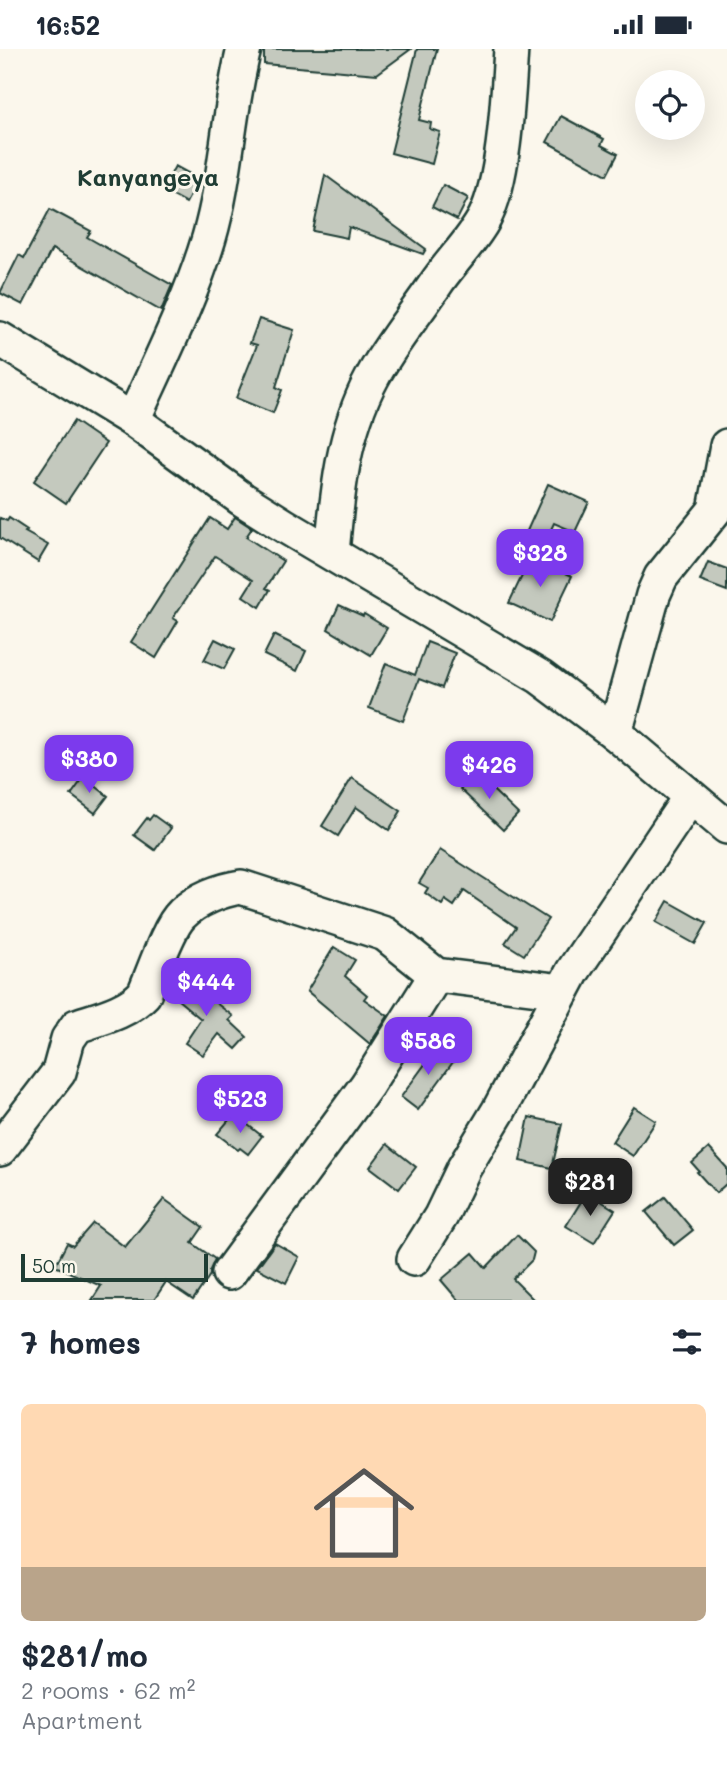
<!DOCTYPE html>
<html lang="en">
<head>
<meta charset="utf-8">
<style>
  :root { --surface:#fff; --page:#f6f6f7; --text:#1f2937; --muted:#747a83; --line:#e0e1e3; --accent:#7c3aed }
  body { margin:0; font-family:Mali,sans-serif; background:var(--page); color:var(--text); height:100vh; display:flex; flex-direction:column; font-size:26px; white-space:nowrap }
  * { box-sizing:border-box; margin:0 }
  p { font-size:23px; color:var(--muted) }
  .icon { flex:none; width:38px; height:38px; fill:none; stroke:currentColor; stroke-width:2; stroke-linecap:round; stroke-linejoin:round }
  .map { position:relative; height:1251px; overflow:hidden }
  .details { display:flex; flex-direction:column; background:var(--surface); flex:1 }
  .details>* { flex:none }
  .controls { position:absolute; left:635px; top:21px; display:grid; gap:14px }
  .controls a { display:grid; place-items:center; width:70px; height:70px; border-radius:50%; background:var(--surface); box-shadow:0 7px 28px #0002; font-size:35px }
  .scale { position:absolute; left:21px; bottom:18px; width:187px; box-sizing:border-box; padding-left:7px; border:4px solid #1f3d34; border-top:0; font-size:19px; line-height:24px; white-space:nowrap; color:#1f3d34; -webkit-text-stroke:5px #fbf7ec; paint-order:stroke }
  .price { position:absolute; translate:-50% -60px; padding:0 16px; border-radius:14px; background:var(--accent); color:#fff; font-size:23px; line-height:46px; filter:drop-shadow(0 2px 4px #0008) }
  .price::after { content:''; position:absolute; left:50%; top:42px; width:21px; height:16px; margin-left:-10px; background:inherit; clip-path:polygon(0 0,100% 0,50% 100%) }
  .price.current { background:#222; color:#fff }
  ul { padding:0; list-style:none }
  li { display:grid; align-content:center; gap:14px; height:371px; padding:0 21px }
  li+li { border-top:2px solid var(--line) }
  li span { display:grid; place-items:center; height:217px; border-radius:10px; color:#555 }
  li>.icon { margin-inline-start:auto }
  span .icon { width:126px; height:126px; fill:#fffc; stroke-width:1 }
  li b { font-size:30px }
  h2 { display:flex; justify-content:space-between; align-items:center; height:84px; padding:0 21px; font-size:30px }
  .status { display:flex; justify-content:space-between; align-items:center; height:49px; padding:0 35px; background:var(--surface); direction:ltr }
  .status svg { height:19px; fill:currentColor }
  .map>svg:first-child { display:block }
</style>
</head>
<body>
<div class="status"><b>16:52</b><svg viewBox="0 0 49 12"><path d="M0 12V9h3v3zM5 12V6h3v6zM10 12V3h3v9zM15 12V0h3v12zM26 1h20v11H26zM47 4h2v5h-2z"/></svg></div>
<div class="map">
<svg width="727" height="1251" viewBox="0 0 727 1251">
  <rect width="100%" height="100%" fill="#fbf7ec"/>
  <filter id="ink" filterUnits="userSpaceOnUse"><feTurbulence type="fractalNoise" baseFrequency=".0143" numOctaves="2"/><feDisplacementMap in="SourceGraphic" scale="14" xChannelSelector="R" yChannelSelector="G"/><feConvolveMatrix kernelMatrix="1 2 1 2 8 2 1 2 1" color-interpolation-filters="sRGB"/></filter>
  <g filter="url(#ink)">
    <g fill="#c4c9be" stroke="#1f3d34" stroke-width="2">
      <path d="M 264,0 L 411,0 L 377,25 L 264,15 Z"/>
      <path d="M 417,0 L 437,0 L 419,71 L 431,74 L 430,80 L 440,83 L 432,115 L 391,104 Z"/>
      <path d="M 561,67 L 604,90 L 601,96 L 618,105 L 607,126 L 547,93 Z"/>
      <path d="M 175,117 L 199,130 L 186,154 L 162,141 Z"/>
      <path d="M 325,126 L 426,200 L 423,205 L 349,178 L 347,189 L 313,182 Z"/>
      <path d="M 443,136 L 468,149 L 457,171 L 432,158 Z"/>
      <path d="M 50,160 L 91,182 L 87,188 L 172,236 L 161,262 L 52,200 L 23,256 L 0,244 L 19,206 L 24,209 Z"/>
      <path d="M 259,270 L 294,281 L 276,338 L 282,341 L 273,364 L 236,349 L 257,296 L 250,294 Z"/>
      <path d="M 74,372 L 106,394 L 66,454 L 34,432 Z"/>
      <path d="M 548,435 L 589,453 L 575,483 L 554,474 L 537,510 L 518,502 Z"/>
      <path d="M 235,468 L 252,479 L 246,488 L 283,512 L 266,539 L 270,541 L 260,558 L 243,547 L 253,531 L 215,507 L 173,569 L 178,572 L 156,609 L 131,593 L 210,469 L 227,480 Z"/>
      <path d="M 0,469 L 7,472 L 9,469 L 27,481 L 25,483 L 48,496 L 38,513 L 0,489 Z"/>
      <path d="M 531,508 L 572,527 L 550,573 L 509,554 Z"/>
      <path d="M 708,513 L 727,520 L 727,542 L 700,532 Z"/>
      <path d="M 339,556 L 363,567 L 364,565 L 387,579 L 371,606 L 328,580 Z"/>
      <path d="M 274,586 L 306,602 L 297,622 L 264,606 Z"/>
      <path d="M 215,590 L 235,600 L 224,620 L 204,611 Z"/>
      <path d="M 427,593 L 455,604 L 442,639 L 419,630 L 403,672 L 369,659 L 386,614 L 415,626 Z"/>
      <path d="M 475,724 L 518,765 L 503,781 L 460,740 Z"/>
      <path d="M 84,728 L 108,747 L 95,764 L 71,746 Z"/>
      <path d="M 352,729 L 401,762 L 389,781 L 356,758 L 338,787 L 322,777 Z"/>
      <path d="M 153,766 L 171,779 L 155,801 L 134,786 L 147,769 L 149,771 Z"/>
      <path d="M 440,801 L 548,870 L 524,906 L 505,894 L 516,878 L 464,842 L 454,857 L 445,851 L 442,856 L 425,844 L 428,839 L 419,834 Z"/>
      <path d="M 668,852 L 707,874 L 695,895 L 656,873 Z"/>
      <path d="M 334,898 L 355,911 L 345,927 L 367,946 L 364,950 L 388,967 L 370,995 L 307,942 Z"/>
      <path d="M 185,929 L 210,953 L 212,951 L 233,967 L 229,971 L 247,988 L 236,1000 L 219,985 L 203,1006 L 185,994 L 201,970 L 166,941 L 169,934 Z"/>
      <path d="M 439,996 L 456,1009 L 418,1061 L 401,1048 Z"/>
      <path d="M 634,1058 L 656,1072 L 633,1107 L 612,1093 Z"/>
      <path d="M 234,1065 L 262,1087 L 248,1105 L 240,1099 L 238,1101 L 217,1085 Z"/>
      <path d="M 529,1068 L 562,1075 L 552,1119 L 520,1112 Z"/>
      <path d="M 387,1095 L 416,1118 L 399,1140 L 370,1118 Z"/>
      <path d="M 709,1099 L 727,1119 L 727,1134 L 716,1144 L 697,1123 L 699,1122 L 692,1114 Z"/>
      <path d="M 587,1143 L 615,1161 L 594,1194 L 566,1177 Z"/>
      <path d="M 665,1148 L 693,1181 L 674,1196 L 646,1163 Z"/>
      <path d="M 164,1150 L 203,1178 L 192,1194 L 215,1210 L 210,1221 L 210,1226 L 193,1251 L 166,1233 L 154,1251 L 92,1251 L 101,1237 L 55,1217 L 67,1194 L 73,1197 L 93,1174 L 125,1198 Z"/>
      <path d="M 517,1186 L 534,1203 L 532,1211 L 513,1230 L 534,1251 L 458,1251 L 441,1231 L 473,1204 L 486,1219 Z"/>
      <path d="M 275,1194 L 299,1208 L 286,1234 L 257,1219 Z"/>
    </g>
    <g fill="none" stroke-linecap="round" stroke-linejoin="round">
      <g stroke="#1f3d34" stroke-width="38">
        <g id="minor">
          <path d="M 0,290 L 133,371 L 242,450 L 285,477 L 540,628 L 615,684 L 727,778"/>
          <path d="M 133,371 C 160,311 190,252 209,189 C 227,127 228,63 244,0"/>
          <path d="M 332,504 C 337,446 343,382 372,329 C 389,297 414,267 435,236 C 450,213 472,193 485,168 C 505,128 508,45 511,0"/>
          <path d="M 615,684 L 653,546 L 661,528 L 715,461 L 727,397"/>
          <path d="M 0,1100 L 59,1023 L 68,990 L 77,977 C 101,969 127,963 144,945 C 153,925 168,878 182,865 C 197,850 221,841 241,838 L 385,885 L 436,926 L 562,942"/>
          <path d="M 414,1210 L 441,1167 L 464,1119 L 499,1061 L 573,922 L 690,748"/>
          <path d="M 229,1224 L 367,1036 L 436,926"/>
        </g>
      </g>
      <use href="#minor" stroke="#fbf7ec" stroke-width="33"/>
    </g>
  </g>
  <g text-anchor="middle" stroke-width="6" stroke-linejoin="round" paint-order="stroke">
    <g font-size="24" font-weight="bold" fill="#1f3d34" stroke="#fbf7ec">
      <text x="148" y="137">Kanyangeya</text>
    </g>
  </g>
</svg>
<div class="controls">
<a><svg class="icon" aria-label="locate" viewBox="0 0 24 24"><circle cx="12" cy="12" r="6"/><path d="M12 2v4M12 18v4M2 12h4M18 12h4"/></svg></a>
</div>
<div class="scale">50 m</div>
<b class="price" style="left:540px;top:540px">$328</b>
<b class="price" style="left:89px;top:746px">$380</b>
<b class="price" style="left:489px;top:752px">$426</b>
<b class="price" style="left:206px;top:969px">$444</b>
<b class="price" style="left:428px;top:1028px">$586</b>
<b class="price" style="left:240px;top:1086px">$523</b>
<b class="price current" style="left:590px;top:1169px">$281</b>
</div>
<section class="details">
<h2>7 homes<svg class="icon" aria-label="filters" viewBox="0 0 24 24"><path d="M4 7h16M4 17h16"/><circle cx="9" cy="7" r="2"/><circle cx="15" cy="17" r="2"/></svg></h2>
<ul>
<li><span style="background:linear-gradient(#ffd9b3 75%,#b9a48a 0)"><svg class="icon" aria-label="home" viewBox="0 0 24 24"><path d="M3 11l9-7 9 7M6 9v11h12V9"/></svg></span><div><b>$281/mo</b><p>2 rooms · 62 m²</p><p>Apartment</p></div></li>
</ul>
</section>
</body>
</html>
